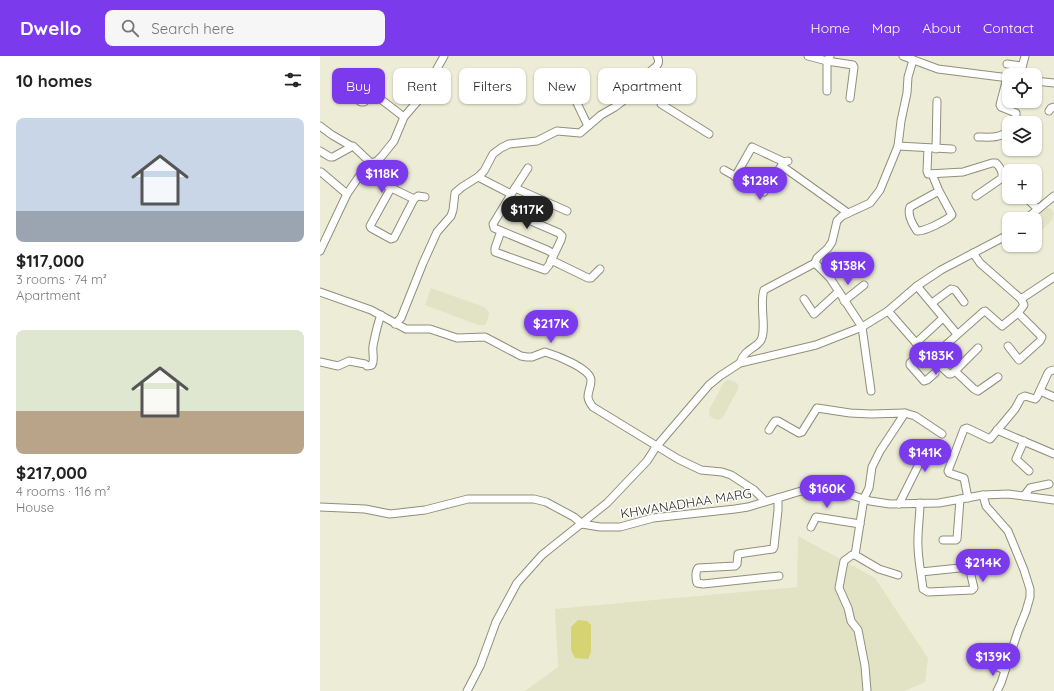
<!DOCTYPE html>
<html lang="en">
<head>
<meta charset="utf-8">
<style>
  :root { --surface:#fff; --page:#f6f6f6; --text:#222; --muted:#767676; --accent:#7c3aed }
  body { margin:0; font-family:Quicksand,sans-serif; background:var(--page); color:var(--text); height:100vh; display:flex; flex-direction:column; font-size:15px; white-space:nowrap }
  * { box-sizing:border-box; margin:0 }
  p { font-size:13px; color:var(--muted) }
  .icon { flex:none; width:22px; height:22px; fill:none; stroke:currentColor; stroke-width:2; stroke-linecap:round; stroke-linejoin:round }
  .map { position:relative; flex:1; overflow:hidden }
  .sheet { display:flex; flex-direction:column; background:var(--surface); width:320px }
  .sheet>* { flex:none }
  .banner { position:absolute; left:12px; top:12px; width:380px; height:36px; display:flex; gap:8px }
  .tools { position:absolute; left:682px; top:12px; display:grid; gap:8px }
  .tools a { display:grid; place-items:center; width:40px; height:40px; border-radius:8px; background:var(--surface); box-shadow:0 1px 3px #0004; font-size:20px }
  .price { position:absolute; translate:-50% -34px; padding:0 9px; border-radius:14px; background:var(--accent); color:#fff; font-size:13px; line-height:26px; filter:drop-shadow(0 1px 2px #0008) }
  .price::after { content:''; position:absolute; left:50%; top:24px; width:12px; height:9px; margin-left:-6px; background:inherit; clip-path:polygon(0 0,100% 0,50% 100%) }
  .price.on { background:#222; color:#fff }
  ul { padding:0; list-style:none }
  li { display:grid; align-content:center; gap:8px; height:212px; padding:0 16px }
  li span { display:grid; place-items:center; height:124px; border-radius:8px; color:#555 }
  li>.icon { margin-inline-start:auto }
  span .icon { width:72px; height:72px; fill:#fffc; stroke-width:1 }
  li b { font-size:17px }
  h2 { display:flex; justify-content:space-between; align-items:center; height:48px; padding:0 16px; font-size:17px }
  .pill { padding:0 14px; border-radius:8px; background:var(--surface); box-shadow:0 1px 3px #0004; font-size:14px; line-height:36px }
  .pill.on { background:var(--accent); color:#fff }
  header { display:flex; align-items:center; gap:24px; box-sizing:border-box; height:56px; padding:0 20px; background:var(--accent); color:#fff }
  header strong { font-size:19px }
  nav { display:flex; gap:22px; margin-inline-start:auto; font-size:14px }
  .search { width:280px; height:36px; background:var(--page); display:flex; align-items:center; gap:10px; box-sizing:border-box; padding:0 14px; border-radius:8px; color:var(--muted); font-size:15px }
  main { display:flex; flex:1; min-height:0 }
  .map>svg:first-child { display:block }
</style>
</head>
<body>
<header>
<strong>Dwello</strong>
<div class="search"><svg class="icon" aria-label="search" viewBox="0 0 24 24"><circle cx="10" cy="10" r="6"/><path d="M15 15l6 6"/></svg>Search here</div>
<nav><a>Home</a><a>Map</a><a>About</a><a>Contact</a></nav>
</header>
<main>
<section class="sheet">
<h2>10 homes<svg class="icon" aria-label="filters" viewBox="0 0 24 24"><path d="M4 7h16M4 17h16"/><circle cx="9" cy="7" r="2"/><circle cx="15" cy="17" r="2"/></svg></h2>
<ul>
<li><span style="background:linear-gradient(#c9d6e8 75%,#9aa5b1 0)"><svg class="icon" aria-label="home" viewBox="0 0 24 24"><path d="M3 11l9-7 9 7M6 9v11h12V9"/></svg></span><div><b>$117,000</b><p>3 rooms · 74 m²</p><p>Apartment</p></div></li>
<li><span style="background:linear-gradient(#dfe7d0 65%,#b9a48a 0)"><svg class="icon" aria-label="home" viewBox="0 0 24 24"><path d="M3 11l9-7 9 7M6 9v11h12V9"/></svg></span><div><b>$217,000</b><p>4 rooms · 116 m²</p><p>House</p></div></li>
</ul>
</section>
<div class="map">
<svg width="734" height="635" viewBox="0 0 734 635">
  <rect width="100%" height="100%" fill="#ededd7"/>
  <g fill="#e2e2c5">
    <path d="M 725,151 L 731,153 L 734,158 L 732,164 L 715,181 L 715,163 L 709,163 Z"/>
    <path d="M 689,189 L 708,189 L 703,194 L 696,195 L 691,193 Z"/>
    <path d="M 111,232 L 164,251 L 169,256 L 168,263 L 165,269 L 158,269 L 105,249 Z"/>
    <path d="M 408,324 L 413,325 L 418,328 L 418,333 L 403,361 L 399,364 L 394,363 L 389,359 L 389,354 L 404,326 Z"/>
    <path d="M 478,480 L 555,522 L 608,602 L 605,626 L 584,635 L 205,635 L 238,611 L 235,553 L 477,531 Z"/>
  </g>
  <path fill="#d6d373" d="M 258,564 L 267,565 L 271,569 L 271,596 L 268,603 L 255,602 L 251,594 L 251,571 Z"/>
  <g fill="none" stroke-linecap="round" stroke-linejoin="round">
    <g stroke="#8f8f7b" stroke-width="9">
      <g id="minor">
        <path d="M 488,0 L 507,5 L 533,9 L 534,11 L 530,42"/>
        <path d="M 583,0 L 618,13 L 689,22"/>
        <path d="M 687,8 L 702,10"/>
        <path d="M 29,19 L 84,61"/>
        <path d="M 700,19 L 705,0"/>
        <path d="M 687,22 L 680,49 L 681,51 L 696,57 L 696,61 L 692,67"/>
        <path d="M 715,25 L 734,27"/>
        <path d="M 326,28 L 340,38 L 342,41 L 341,48 L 389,78"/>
        <path d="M 24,34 L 41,46 L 44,46 L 54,38"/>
        <path d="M 507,35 L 507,5 L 510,0"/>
        <path d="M 256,45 L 268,70"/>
        <path d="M 729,55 L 731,52 L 734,51"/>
        <path d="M 0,70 L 12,79 L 31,90"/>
        <path d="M 658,81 C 669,81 682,83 689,73"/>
        <path d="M 578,90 L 632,93"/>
        <path d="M 608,92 L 607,115 L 608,118 L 643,116 L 672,107 L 676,107 C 680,111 683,117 682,122 L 656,140"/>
        <path d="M 616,93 L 617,45"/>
        <path d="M 0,95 L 10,101 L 13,101 L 33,90 L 51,107"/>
        <path d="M 462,110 L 528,157"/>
        <path d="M 404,114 L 444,136 L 464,106 L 468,105"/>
        <path d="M 44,115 L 55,124 L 94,143"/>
        <path d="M 1,116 L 27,138"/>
        <path d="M 612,118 L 619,135 L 632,159 C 627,164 604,176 597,175 C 593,169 587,158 590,151 L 619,135"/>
        <path d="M 158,121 L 191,138"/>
        <path d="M 415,121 L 432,91 L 464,106"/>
        <path d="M 71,132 L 50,170 L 51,172 L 71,183 L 74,182 L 94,143 L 98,140 L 105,141"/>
        <path d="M 195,132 L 208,112"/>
        <path d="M 705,141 L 718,153"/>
        <path d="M 706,163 L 734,140"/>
        <path d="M 181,175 L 175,192 L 175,196 L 225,214 L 229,209 L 241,184 L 242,180 L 239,177 L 183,153"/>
        <path d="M 0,195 L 27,138 L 38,122 L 51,107 L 57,105 L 62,100 L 74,85 L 84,61 L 102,40 L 124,0"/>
        <path d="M 234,198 L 227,194 L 174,172 L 173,168 L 195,132 L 247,155"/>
        <path d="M 231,204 L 268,222 L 271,222 L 280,213"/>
        <path d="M 597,230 L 637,278"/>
        <path d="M 0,236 L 51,254 L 86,273 L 110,273 L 137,282 L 165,281 L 201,300 L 207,301 L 212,301 L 225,296 C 235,299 270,312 271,324 C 271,336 263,339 273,351 L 358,403 L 381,414 L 402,416 L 411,419 L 434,434 L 445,445"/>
        <path d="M 484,243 L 494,258 L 518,236"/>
        <path d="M 701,243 L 734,221"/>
        <path d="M 524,245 L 544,229"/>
        <path d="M 612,247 L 631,233 L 635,234 L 644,246"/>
        <path d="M 568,255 L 596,287 L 629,318 L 631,318 L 635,315 L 654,333 L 658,335 L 678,321"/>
        <path d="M 75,268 L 81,262 L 103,207 L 117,176 L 131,160 L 133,154 L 135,137 L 142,131 L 158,121 L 164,115 L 173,98 L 181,92 L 189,88 L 217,85 L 237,75 L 260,77 L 281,59 L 295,51 L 326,28 C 326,25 326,22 327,20 C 330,12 343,11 337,0"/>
        <path d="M 596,287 L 623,262"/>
        <path d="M 688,290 L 699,304 L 720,285 L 722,281 L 698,257"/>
        <path d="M 604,295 L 590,307 L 590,309 L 604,325 L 607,324 L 615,317"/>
        <path d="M 611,302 L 663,256 L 665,255 L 682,270 L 698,257 L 704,249 L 701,243 L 660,207 L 653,197"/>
        <path d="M 0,306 L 18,310 L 29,305 L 45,308 L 47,310 L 52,309 C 55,304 52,297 53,290 C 55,280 57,269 61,259"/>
        <path d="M 420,307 C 425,292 436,293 441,284 C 447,272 439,248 444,234 L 495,207"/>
        <path d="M 635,315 L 658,292"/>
        <path d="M 551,335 L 542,271 L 510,222 L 495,207 L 497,202 L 508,192 L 512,186 L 517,165 L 522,160 L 550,147 L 560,134 L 578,90 L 581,65 L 587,37 L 588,21 L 593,4"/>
        <path d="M 720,335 L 734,341"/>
        <path d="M 585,357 L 595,360 L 622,378"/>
        <path d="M 449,374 L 455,365 L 458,365 L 479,377 L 482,376 L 497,352 L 530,357 L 551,358 L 585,357 L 560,395 L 552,411 L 549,432 L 544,442 L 535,499 L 532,499 L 524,505 L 519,532 L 528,552 L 531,565 L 538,574 L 545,610 L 547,635"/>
        <path d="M 677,374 L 734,398"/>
        <path d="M 704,385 L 696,403 L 709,415"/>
        <path d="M 663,439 L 666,450 L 688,475 L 704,514 L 710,533 L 710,541 L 706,555 L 698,575 L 681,627 L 677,635"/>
        <path d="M 704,440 L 710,432 L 729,428"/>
        <path d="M 458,442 L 458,454 L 454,491 L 453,493 L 418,498 L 417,508 L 415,510 L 378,512 C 375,516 376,523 377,527 L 383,528 L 459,520"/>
        <path d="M 648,442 L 644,422 L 629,417 L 628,415 L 644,373 L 647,372 L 670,383 L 695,353 L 701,342 L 705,340 L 715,343 L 717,341 L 728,317 L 730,315 L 734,314"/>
        <path d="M 600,447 C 600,459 598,471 598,482 C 597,499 601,516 603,533 L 608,536 L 652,534 L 654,532 L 649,511 L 601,516"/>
        <path d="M 579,448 L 602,402 L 600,397 L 593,392"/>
        <path d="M 0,451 L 45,453 L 70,458 L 105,454 L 148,443 L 214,443 L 226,446 L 254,461 L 262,468"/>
        <path d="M 262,468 L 280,471 L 300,471 L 333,462 L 415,453 L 428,451 L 481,435 L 528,438 L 550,445 L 570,448 L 619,447 L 663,439 L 688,438 L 734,444"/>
        <path d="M 491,471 L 496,461 L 540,468"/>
        <path d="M 623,484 L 636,484 L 637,483 L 640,443"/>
        <path d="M 535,499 L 559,513 L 578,519"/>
        <path d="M 663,605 L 685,614"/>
        <path d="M 147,635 L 160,610 L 176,566 L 197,527 L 222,499 L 287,447 L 327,405 L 336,391 L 389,329 L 400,320 L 420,307 L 496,289 L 542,271 L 568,255 L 597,230 L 621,214 L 684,181 L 689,177"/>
      </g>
    </g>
    <use href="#minor" stroke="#fff" stroke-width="7"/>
  </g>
  <g text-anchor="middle" stroke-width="3" stroke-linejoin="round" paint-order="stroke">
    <g font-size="13" fill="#2c2c24" stroke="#fff">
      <text transform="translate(366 447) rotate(-9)" y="5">KHWANADHAA MARG</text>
    </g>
  </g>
</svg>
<div class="tools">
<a><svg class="icon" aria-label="locate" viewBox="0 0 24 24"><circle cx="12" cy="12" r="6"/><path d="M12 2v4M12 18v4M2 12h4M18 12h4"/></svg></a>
<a><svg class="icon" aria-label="layers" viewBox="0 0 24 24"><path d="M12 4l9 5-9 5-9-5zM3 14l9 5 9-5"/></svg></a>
<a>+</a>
<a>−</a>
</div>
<b class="price" style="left:62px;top:138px">$118K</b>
<b class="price" style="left:440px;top:145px">$128K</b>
<b class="price on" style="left:207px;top:174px">$117K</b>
<b class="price" style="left:528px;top:230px">$138K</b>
<b class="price" style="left:231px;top:288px">$217K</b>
<b class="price" style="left:616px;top:320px">$183K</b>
<b class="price" style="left:605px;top:417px">$141K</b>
<b class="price" style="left:507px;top:453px">$160K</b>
<b class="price" style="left:663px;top:527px">$214K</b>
<b class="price" style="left:673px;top:621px">$139K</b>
<div class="banner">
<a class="pill on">Buy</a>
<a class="pill">Rent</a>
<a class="pill">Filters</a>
<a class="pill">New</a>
<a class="pill">Apartment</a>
</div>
</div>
</main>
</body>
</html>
